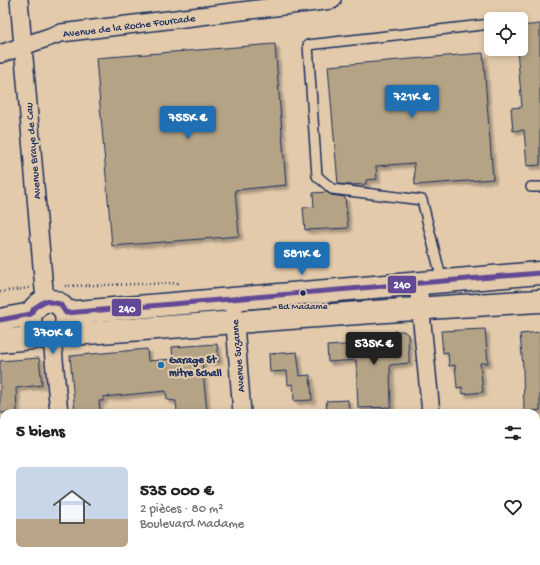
<!DOCTYPE html>
<html lang="fr">
<head>
<meta charset="utf-8">
<style>
  :root { --surface:#fff; --page:#f6f6f6; --text:#202124; --muted:#757577; --accent:#1f6fb2 }
  body { margin:0; font-family:"Gochi Hand",sans-serif; background:var(--page); color:var(--text); height:100vh; display:flex; flex-direction:column; font-size:15px; white-space:nowrap }
  * { box-sizing:border-box; margin:0 }
  p { font-size:13px; color:var(--muted) }
  .icon { flex:none; width:22px; height:22px; fill:none; stroke:currentColor; stroke-width:2; stroke-linecap:round; stroke-linejoin:round }
  .map { position:relative; flex:1; overflow:hidden }
  .drawer { position:absolute; left:0px; top:409px; width:540px; height:156px; display:flex; flex-direction:column; background:var(--surface); border-radius:12px 12px 0 0; box-shadow:0 2px 6px #0003 }
  .drawer>* { flex:none }
  .fabs { position:absolute; left:484px; top:12px; display:grid; gap:8px }
  .fabs a { display:grid; place-items:center; width:44px; height:44px; border-radius:6px; background:var(--surface); box-shadow:0 2px 6px #0003; font-size:20px }
  .price { position:absolute; translate:-50% -34px; padding:0 9px; border-radius:4px; background:var(--accent); color:#fff; font-size:13px; line-height:26px; filter:drop-shadow(0 1px 2px #0008) }
  .price::after { content:''; position:absolute; left:50%; top:24px; width:12px; height:9px; margin-left:-6px; background:inherit; clip-path:polygon(0 0,100% 0,50% 100%) }
  .price.selected { background:#222; color:#fff }
  ul { padding:0; list-style:none }
  li { display:flex; align-items:center; gap:12px; height:100px; padding:0 16px }
  li span { display:grid; place-items:center; flex:none; width:112px; height:80px; border-radius:6px; color:#555 }
  li>.icon { margin-inline-start:auto }
  span .icon { width:48px; height:48px; fill:#fffc; stroke-width:1 }
  li b { font-size:17px }
  h2 { display:flex; justify-content:space-between; align-items:center; height:48px; padding:0 16px; font-size:17px }
  .map>svg:first-child { display:block }
</style>
</head>
<body>
<div class="map">
<svg width="540" height="565" viewBox="0 0 540 565">
  <defs>
    <filter id="shadow"><feDropShadow dx="3.5" dy="3.5" stdDeviation="1" flood-color="#0004"/></filter>
  </defs>
  <rect width="100%" height="100%" fill="#e2caab"/>
  <filter id="ink" filterUnits="userSpaceOnUse"><feTurbulence type="fractalNoise" baseFrequency=".025" numOctaves="2"/><feDisplacementMap in="SourceGraphic" scale="8" xChannelSelector="R" yChannelSelector="G"/><feConvolveMatrix kernelMatrix="1 2 1 2 8 2 1 2 1" color-interpolation-filters="sRGB"/></filter>
  <g filter="url(#ink)">
    <g fill="#b5a385" stroke="#1b2f5e" filter="url(#shadow)">
      <path d="M 540,24 L 540,165 L 527,166 L 524,130 L 513,131 L 511,108 L 522,107 L 517,49 L 521,49 L 521,26 Z"/>
      <path d="M 275,44 L 286,185 L 235,190 L 239,236 L 112,246 L 96,58 Z"/>
      <path d="M 483,53 L 493,179 L 415,185 L 414,163 L 376,166 L 377,179 L 366,180 L 366,184 L 350,185 L 338,184 L 328,66 Z"/>
      <path d="M 327,192 L 331,195 L 345,197 L 348,228 L 305,230 L 303,208 L 314,207 L 313,193 Z"/>
      <path d="M 485,329 L 488,363 L 480,363 L 483,392 L 463,394 L 462,387 L 457,388 L 455,365 L 449,366 L 448,352 L 443,353 L 441,331 Z"/>
      <path d="M 394,331 L 404,331 L 408,335 L 409,358 L 409,363 L 390,365 L 391,407 L 358,408 L 356,360 L 328,362 L 327,346 L 359,344 L 359,338 L 395,335 Z"/>
      <path d="M 540,332 L 540,410 L 524,412 L 523,367 L 520,334 Z"/>
      <path d="M 217,344 L 219,361 L 202,362 L 207,413 L 177,413 L 176,401 L 167,400 L 166,391 L 103,397 L 103,401 L 99,401 L 100,412 L 75,413 L 70,356 L 147,349 L 148,361 L 173,359 L 172,347 Z"/>
      <path d="M 297,352 L 300,376 L 310,375 L 312,400 L 294,401 L 293,384 L 288,385 L 287,371 L 270,372 L 269,354 Z"/>
      <path d="M 39,358 L 42,385 L 16,388 L 17,413 L 0,413 L 0,361 Z"/>
      <path d="M 348,400 L 349,413 L 327,413 L 326,401 Z"/>
    </g>
    <g fill="none" stroke-linecap="round" stroke-linejoin="round">
      <g stroke="#1b2f5e" stroke-width="12">
        <g id="service">
          <path d="M 531,187 L 540,187"/>
          <path d="M 442,281 L 422,200 L 332,189 L 317,176 L 308,45 L 491,24"/>
        </g>
      </g>
      <g stroke="#1b2f5e" stroke-width="20">
        <g id="minor">
          <path d="M 19,0 L 45,301"/>
          <path d="M 0,54 L 61,33 L 332,0"/>
          <path d="M 418,283 L 431,413"/>
          <path d="M 233,299 L 242,413"/>
          <path d="M 52,338 L 59,413"/>
          <path d="M 73,561 L 73,565"/>
          <path d="M 256,561 L 256,565"/>
          <path d="M 444,561 L 445,565"/>
        </g>
      </g>
      <g stroke="#1b2f5e" stroke-width="25">
        <g id="secondary">
          <path d="M 66,313 L 540,273"/>
          <path d="M 0,320 L 31,314"/>
          <path d="M 42,337 C 13,320 45,286 63,308 C 67,313 67,319 66,326"/>
          <path d="M 0,341 L 42,337 L 52,338 L 59,335 C 220,324 380,310 540,301"/>
        </g>
      </g>
      <g stroke="#1b2f5e" stroke-width="2.5" stroke-dasharray="1 3" stroke-linecap="butt">
        <path d="M 65,286 L 180,283"/>
        <path d="M 0,292 L 29,288"/>
      </g>
      <use href="#service" stroke="#e2caab" stroke-width="9"/>
      <use href="#minor" stroke="#e2caab" stroke-width="17"/>
      <use href="#secondary" stroke="#e2caab" stroke-width="22"/>
      <g stroke="#e2caab" stroke-width="8">
        <path id="bus-1" d="M 0,320 L 31,314 L 34,308 L 45,301 L 60,304 L 66,313 L 540,273"/>
      </g>
      <use href="#bus-1" stroke="#634895" stroke-width="5"/>
    </g>
  </g>
  <circle fill="#1b2f5e" stroke="#e2caab" stroke-width="1.5" cx="303" cy="293" r="3.5"/>
  <circle fill="#1f6fb2" stroke="#e2caab" stroke-width="1.5" cx="161" cy="365" r="4"/>
  <g text-anchor="middle" stroke-width="4" stroke-linejoin="round" paint-order="stroke">
    <g font-size="10" fill="#1b2f5e" stroke="#e2caab">
      <text x="303" y="309">Bd Madame</text>
    </g>
    <g font-size="11" fill="#1b2f5e" stroke="#e2caab">
      <text transform="translate(129 25) rotate(-7)" y="4">Avenue de la Roche Fourcade</text>
      <text transform="translate(32 151) rotate(-95)" y="4">Avenue Braye de Cau</text>
      <text transform="translate(237 356) rotate(-95)" y="4">Avenue Suzanne</text>
    </g>
    <g font-size="11" font-weight="bold" fill="#1b2f5e" stroke="#e2caab" text-anchor="start">
      <text x="169" y="363">Garage St<tspan x="169" dy="13">mitre Schall</tspan></text>
    </g>
  </g>
  <g stroke="#e2caab" stroke-width="1.5">
    <rect x="387" y="275" width="30" height="19" rx="4" fill="#634895"/>
    <rect x="111" y="298" width="31" height="19" rx="4" fill="#634895"/>
  </g>
  <g font-size="11" text-anchor="middle" font-weight="bold" fill="#fff">
    <text x="402" y="288">240</text>
    <text x="127" y="312">240</text>
  </g>
</svg>
<div class="fabs">
<a><svg class="icon" aria-label="locate" viewBox="0 0 24 24"><circle cx="12" cy="12" r="6"/><path d="M12 2v4M12 18v4M2 12h4M18 12h4"/></svg></a>
</div>
<b class="price" style="left:412px;top:119px">721K €</b>
<b class="price" style="left:188px;top:140px">755K €</b>
<b class="price" style="left:302px;top:276px">581K €</b>
<b class="price" style="left:53px;top:355px">370K €</b>
<b class="price selected" style="left:374px;top:366px">535K €</b>
<section class="drawer">
<h2>5 biens<svg class="icon" aria-label="filters" viewBox="0 0 24 24"><path d="M4 7h16M4 17h16"/><circle cx="9" cy="7" r="2"/><circle cx="15" cy="17" r="2"/></svg></h2>
<ul>
<li><span style="background:linear-gradient(#c9d6e8 65%,#b9a48a 0)"><svg class="icon" aria-label="home" viewBox="0 0 24 24"><path d="M3 11l9-7 9 7M6 9v11h12V9"/></svg></span><div><b>535 000 €</b><p>2 pièces · 80 m²</p><p>Boulevard Madame</p></div><svg class="icon" aria-label="heart" viewBox="0 0 24 24"><path d="M12 20l-8-8c-3-5 5-10 8-4 3-6 11-1 8 4z"/></svg></li>
</ul>
</section>
</div>
</body>
</html>
